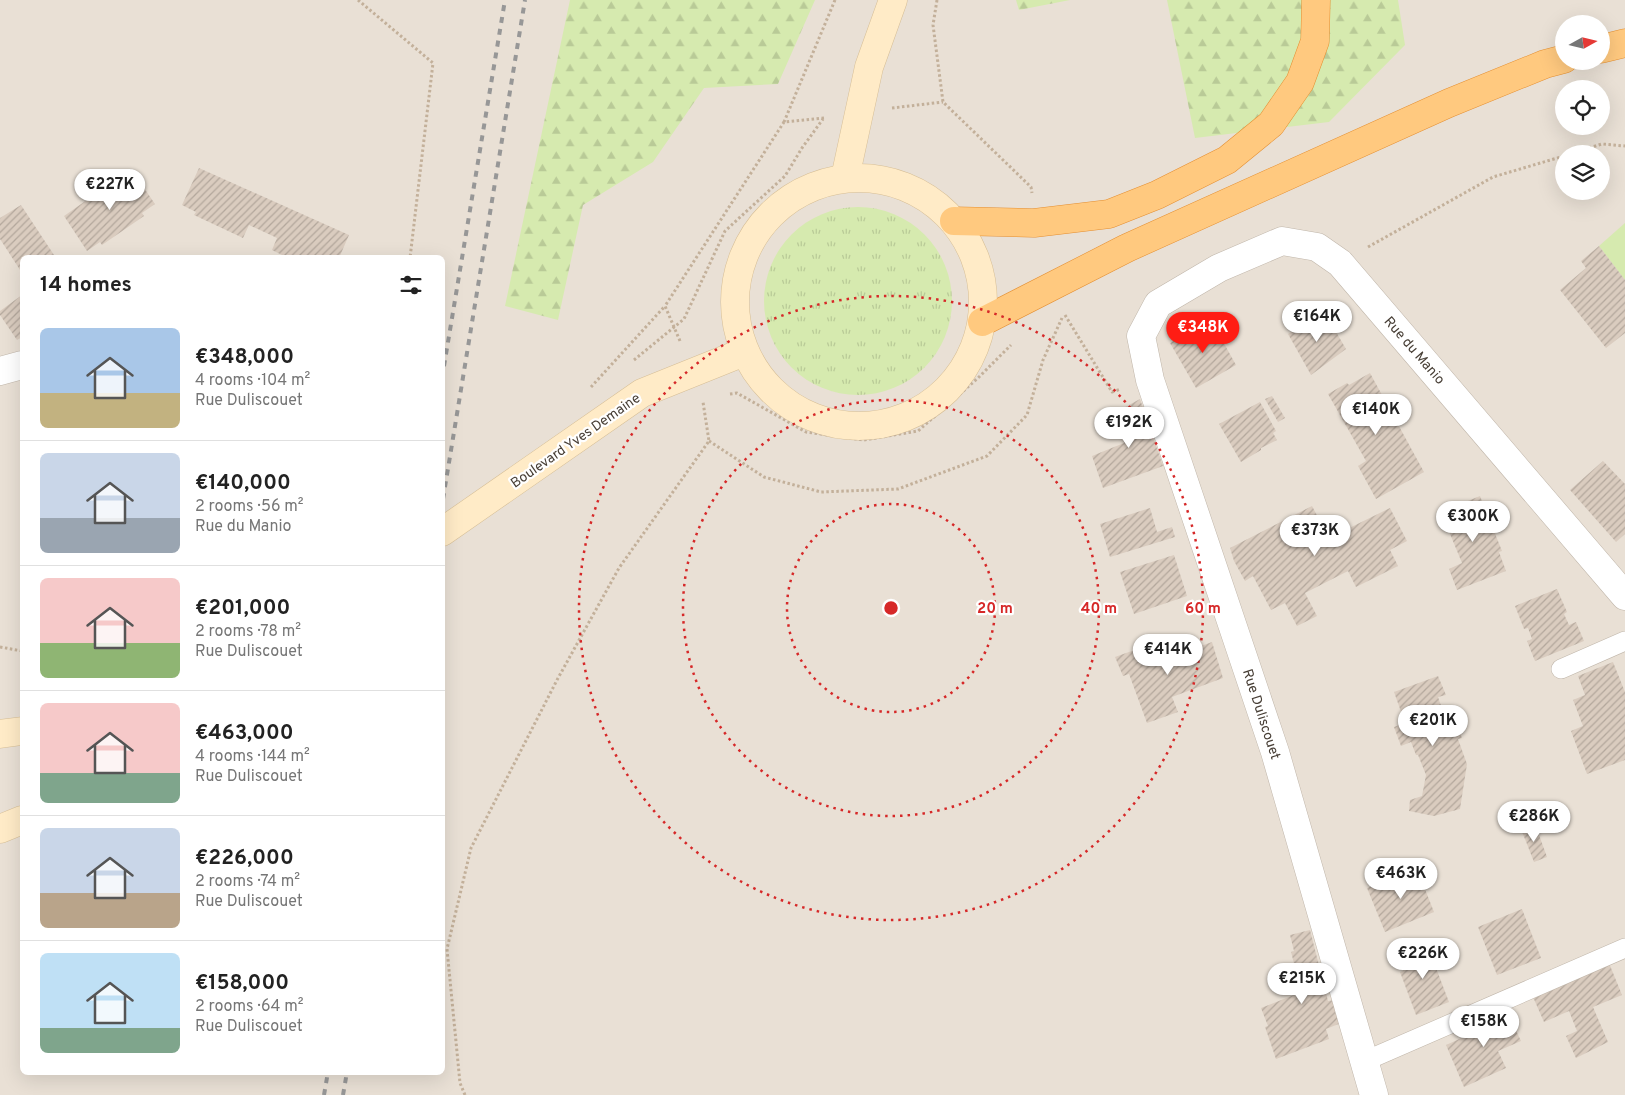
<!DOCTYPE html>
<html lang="en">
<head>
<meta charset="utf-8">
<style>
  :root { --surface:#fff; --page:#f2f2f2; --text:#222; --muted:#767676; --line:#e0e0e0; --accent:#ff1d14 }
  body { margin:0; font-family:Overpass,sans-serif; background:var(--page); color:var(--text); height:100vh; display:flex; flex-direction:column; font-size:19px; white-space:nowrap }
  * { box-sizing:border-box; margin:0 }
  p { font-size:16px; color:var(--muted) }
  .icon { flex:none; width:28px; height:28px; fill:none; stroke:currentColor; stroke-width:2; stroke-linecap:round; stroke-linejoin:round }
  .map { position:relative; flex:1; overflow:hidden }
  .sheet { position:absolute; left:20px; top:255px; width:425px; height:820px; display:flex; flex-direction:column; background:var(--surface); border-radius:8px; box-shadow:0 5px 20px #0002 }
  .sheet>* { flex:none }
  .needle { width:32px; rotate:82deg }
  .buttons { position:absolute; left:1555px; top:15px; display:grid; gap:10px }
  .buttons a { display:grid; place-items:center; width:55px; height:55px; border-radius:50%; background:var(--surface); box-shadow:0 5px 20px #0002; font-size:25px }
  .price { position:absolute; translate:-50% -42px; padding:0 11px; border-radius:18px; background:#fff; color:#222; font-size:16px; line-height:32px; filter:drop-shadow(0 1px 2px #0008) }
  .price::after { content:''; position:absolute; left:50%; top:30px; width:15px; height:11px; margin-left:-8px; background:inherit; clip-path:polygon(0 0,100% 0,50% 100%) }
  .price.selected { background:var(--accent); color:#fff }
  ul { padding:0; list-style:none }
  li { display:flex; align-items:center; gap:15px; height:125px; padding:0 20px }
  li+li { border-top:1px solid var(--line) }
  li span { display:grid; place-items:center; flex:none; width:140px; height:100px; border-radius:8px; color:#555 }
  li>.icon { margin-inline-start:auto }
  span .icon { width:60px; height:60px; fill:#fffc; stroke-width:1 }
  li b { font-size:21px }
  h2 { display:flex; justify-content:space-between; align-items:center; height:60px; padding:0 20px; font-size:21px }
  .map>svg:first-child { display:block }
</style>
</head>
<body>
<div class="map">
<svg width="1625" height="1095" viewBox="0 0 1625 1095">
  <defs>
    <pattern id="grass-tufts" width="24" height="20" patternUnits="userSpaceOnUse" patternTransform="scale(1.25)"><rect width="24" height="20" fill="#d6eaaf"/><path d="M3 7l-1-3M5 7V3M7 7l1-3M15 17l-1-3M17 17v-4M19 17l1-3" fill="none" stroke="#b9ca97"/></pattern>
    <pattern id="forest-firs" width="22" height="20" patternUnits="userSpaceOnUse" patternTransform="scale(1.25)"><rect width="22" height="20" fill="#d6eaaf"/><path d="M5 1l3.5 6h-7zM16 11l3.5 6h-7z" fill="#b9ca97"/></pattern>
    <pattern id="building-hatch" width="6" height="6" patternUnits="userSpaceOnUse" patternTransform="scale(1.25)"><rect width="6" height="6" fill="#daccbf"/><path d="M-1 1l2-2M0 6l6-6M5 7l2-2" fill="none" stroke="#b3a79c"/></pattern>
  </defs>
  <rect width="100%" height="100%" fill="#f4efe8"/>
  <path fill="#e9e0d5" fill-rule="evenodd" d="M 0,0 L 1625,0 L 1625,1095 L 0,1095 ZM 1564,24 L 1601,24 L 1601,61 L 1564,61 ZM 1564,89 L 1601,89 L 1601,126 L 1564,126 ZM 1564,154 L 1601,154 L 1601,191 L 1564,191 ZM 22,258 L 442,258 L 442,1072 L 22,1072 Z"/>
  <circle fill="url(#grass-tufts)" cx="858" cy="301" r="94"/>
  <g fill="url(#forest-firs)">
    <path d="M 570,0 L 815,0 L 778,84 L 704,88 L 653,162 L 583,205 L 558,320 L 505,306 Z"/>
    <path d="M 1016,0 L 1070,0 L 1019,10 Z"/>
    <path d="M 1167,0 L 1398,0 L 1405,45 L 1329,122 L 1195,138 Z"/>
  </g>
  <path fill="#d6eaaf" d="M 1625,223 L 1625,280 L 1599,246 Z"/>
  <g fill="url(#building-hatch)">
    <path d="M 199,168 L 349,235 L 339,258 L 288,258 L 272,250 L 277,238 L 249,225 L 243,238 L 194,215 L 196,212 L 182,205 Z"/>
    <path d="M 131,169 L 155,204 L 142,213 L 144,216 L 102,245 L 100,242 L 87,251 L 64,216 Z"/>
    <path d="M 21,205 L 56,258 L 22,258 L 22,273 L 0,239 L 0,218 Z"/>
    <path d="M 1599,246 L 1625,280 L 1625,333 L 1606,348 L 1560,290 L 1586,268 L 1581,261 Z"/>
    <path d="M 22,295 L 22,337 L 17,340 L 0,315 L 0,311 Z"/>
    <path d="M 1325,313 L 1346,349 L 1311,375 L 1288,334 Z"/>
    <path d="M 1211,320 L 1236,365 L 1196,388 L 1170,343 Z"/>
    <path d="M 1370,373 L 1424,472 L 1376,499 L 1358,466 L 1366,461 L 1328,394 L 1347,383 L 1349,385 Z"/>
    <path d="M 1272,396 L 1285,418 L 1278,422 L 1265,399 Z"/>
    <path d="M 1140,399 L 1163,466 L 1103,488 L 1092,456 L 1124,443 L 1114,413 Z"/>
    <path d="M 1260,402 L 1276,431 L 1273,433 L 1277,440 L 1261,448 L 1261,450 L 1241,462 L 1219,424 Z"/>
    <path d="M 1603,461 L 1625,484 L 1625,534 L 1616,542 L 1570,490 Z"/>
    <path d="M 1480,496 L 1502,551 L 1499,552 L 1506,571 L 1457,590 L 1449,569 L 1462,563 L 1441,512 Z"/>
    <path d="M 1312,506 L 1329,538 L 1390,508 L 1407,541 L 1390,550 L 1398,566 L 1356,587 L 1348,571 L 1305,593 L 1317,616 L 1297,626 L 1285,603 L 1271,610 L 1253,576 L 1245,581 L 1234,561 L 1230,548 Z"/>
    <path d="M 1150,508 L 1157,532 L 1172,527 L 1175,537 L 1110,557 L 1100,524 Z"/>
    <path d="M 1174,555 L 1187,596 L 1134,614 L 1120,572 Z"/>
    <path d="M 1557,589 L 1567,612 L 1564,614 L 1569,625 L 1576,622 L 1584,641 L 1535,661 L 1527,641 L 1532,639 L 1528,628 L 1524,629 L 1515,606 Z"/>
    <path d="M 1212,642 L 1223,678 L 1172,697 L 1178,712 L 1147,723 L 1129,674 L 1123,676 L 1115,657 L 1154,643 L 1160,661 Z"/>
    <path d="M 1613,662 L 1625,692 L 1625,760 L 1587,774 L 1571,731 L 1583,726 L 1573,700 L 1585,695 L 1578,676 Z"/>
    <path d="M 1438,676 L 1446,695 L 1438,697 L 1448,726 L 1456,723 L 1462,738 L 1458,739 L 1467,764 L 1460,809 L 1434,816 L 1409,811 L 1410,800 L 1422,796 L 1426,775 L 1418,755 L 1416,755 L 1411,742 L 1401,746 L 1394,727 L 1405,723 L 1394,692 Z"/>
    <path d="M 1535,824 L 1547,857 L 1534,862 L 1521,829 Z"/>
    <path d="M 1417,869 L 1434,912 L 1385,932 L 1367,888 Z"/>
    <path d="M 1522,909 L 1541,958 L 1497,975 L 1478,927 Z"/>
    <path d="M 1310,930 L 1328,1001 L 1334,1000 L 1341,1023 L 1326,1029 L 1329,1039 L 1276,1059 L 1265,1027 L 1268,1026 L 1261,1008 L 1294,995 L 1304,1001 L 1291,952 L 1294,951 L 1290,935 Z"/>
    <path d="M 1434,944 L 1439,957 L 1433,960 L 1449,1002 L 1416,1015 L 1400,972 L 1403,971 L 1398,958 Z"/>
    <path d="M 1609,963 L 1622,995 L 1593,1007 L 1608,1042 L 1576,1058 L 1566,1036 L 1577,1031 L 1569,1011 L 1544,1022 L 1533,997 Z"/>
    <path d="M 1506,1009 L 1521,1041 L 1498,1051 L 1506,1068 L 1464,1087 L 1446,1045 L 1486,1027 L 1481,1018 Z"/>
  </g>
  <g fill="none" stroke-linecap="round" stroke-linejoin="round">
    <g stroke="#c0b6aa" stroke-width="20">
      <g id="service">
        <path d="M 1561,669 L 1625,641"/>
        <path d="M 1365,1061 L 1625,948"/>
      </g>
    </g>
    <g stroke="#c0b6aa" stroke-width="29">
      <g id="minor">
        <path d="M 0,371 L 22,365"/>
        <path d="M 1374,1095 L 1275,752 L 1150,380 L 1141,336 L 1158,304 L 1219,268 L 1282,241 L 1317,247 L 1340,263 L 1625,596"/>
      </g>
    </g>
    <g stroke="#d6be96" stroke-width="29">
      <g id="secondary">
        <circle cx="859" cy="302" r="124"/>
        <path d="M 845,178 L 869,67 L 893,0"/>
        <path d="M 442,532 L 642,393 L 744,352"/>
        <path d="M 0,734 L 22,731"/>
        <path d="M 0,829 L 22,820"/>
      </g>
    </g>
    <g stroke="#e48f32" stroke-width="29">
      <g id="trunk">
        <path d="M 1601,49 L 1625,43"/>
        <path d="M 954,221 L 1034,223 L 1109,214 L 1157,195 L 1227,160 L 1271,124 L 1300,82 L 1315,41 L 1316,0"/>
        <path d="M 982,322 L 1127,248 L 1449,103 L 1545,64 L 1564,59"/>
      </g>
    </g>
    <g stroke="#c3b09a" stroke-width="3" stroke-dasharray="2.5 2.5" stroke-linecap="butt">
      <path d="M 358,0 L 433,63 L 410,258"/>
      <path d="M 937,0 L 933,25 L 943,102 L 1031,187 L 1032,193"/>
      <path d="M 892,108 L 943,102"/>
      <path d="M 824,118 L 784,122 L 835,0"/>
      <path d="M 1570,154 L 1602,144 L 1625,146"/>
      <path d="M 1368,247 L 1493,177 L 1564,156"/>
      <path d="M 1065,315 L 1112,392 L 1121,389"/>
      <path d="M 680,341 L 665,306 L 784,122"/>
      <path d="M 634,360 L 684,319 L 725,231 L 785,176 L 802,148 L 823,119"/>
      <path d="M 591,387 L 665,306"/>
      <path d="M 730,394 L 737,393 L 806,432 L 864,440 L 918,431 L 978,378 L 1011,345"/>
      <path d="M 709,441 L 764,477 L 821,492 L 898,489 L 987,456 L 1027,415 L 1043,360 L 1062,318"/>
      <path d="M 0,647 L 22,651"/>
      <path d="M 465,1095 L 460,1083 L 447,949 L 471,848 L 557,680 L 619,568 L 709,441 L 703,402"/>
    </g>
    <use href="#service" stroke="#fff" stroke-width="19"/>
    <use href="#minor" stroke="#fff" stroke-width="28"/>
    <use href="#secondary" stroke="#ffebc7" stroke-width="28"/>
    <use href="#trunk" stroke="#ffc97f" stroke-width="28"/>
    <g stroke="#979797" stroke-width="4" stroke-dasharray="6 6" stroke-linecap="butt">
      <path d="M 442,378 L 505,0"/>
      <path d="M 443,499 L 525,0"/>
      <path d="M 324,1095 L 328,1072"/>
      <path d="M 343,1095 L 347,1072"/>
    </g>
  </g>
  <g fill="none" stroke="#d62828" stroke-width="2.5" stroke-dasharray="2.5 5">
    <circle cx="891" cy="608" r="104"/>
    <circle cx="891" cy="608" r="208"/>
    <circle cx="891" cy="608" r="312"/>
  </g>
  <g text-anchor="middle" stroke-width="4.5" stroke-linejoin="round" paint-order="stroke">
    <g font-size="14" fill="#483f36" stroke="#fff">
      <text transform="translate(1415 350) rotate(49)" y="5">Rue du Manio</text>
      <text transform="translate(575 440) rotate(-35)" y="5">Boulevard Yves Demaine</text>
      <text transform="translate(1262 714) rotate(72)" y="5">Rue Duliscouet</text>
    </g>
  </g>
  <circle cx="891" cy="608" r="8" fill="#d62828" stroke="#fff" stroke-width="2.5"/>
  <g font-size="15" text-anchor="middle" font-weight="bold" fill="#d62828" stroke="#fff" stroke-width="4.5" stroke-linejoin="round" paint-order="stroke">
    <text x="995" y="613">20 m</text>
    <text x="1099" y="613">40 m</text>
    <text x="1203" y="613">60 m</text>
  </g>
</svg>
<div class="buttons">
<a><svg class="needle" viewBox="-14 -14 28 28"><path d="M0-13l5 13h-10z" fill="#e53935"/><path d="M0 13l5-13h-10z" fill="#767676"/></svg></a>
<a><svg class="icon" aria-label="locate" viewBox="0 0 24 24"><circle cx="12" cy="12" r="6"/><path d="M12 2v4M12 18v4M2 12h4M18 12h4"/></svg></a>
<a><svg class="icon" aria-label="layers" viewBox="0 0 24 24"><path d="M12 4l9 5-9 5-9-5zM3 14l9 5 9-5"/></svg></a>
</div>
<b class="price" style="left:110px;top:211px">€227K</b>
<b class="price" style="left:1317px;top:343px">€164K</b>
<b class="price selected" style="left:1203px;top:354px">€348K</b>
<b class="price" style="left:1376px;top:436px">€140K</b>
<b class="price" style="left:1129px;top:449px">€192K</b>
<b class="price" style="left:1473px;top:543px">€300K</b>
<b class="price" style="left:1315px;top:557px">€373K</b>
<b class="price" style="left:1168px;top:676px">€414K</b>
<b class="price" style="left:1433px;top:747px">€201K</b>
<b class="price" style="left:1534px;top:843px">€286K</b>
<b class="price" style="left:1401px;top:900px">€463K</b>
<b class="price" style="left:1423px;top:980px">€226K</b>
<b class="price" style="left:1302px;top:1005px">€215K</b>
<b class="price" style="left:1484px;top:1048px">€158K</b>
<section class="sheet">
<h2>14 homes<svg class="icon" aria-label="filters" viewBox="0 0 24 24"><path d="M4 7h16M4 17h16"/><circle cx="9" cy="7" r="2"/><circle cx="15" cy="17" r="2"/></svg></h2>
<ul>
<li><span style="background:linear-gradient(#a9c7e8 65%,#c2b280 0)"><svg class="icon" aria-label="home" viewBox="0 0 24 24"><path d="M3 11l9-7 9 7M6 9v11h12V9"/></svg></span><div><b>€348,000</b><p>4 rooms · 104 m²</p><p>Rue Duliscouet</p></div></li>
<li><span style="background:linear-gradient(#c9d6e8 65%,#9aa5b1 0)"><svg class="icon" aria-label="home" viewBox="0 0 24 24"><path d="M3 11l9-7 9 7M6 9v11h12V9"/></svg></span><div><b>€140,000</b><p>2 rooms · 56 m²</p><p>Rue du Manio</p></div></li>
<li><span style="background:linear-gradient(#f6c9c9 65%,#8fb573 0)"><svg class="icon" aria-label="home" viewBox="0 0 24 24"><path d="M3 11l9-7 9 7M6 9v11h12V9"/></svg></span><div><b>€201,000</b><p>2 rooms · 78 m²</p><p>Rue Duliscouet</p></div></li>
<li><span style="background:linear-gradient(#f6c9c9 70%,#7fa58c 0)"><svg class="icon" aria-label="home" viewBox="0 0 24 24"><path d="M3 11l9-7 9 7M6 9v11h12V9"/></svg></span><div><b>€463,000</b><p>4 rooms · 144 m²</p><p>Rue Duliscouet</p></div></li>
<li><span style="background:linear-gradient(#c9d6e8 65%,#b9a48a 0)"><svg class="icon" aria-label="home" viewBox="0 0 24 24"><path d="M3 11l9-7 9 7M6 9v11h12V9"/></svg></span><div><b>€226,000</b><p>2 rooms · 74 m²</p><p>Rue Duliscouet</p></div></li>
<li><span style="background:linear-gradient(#bfe0f5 75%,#7fa58c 0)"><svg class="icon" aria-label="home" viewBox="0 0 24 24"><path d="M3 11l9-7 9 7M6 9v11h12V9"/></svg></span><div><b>€158,000</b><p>2 rooms · 64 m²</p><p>Rue Duliscouet</p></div></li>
</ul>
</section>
</div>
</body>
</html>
